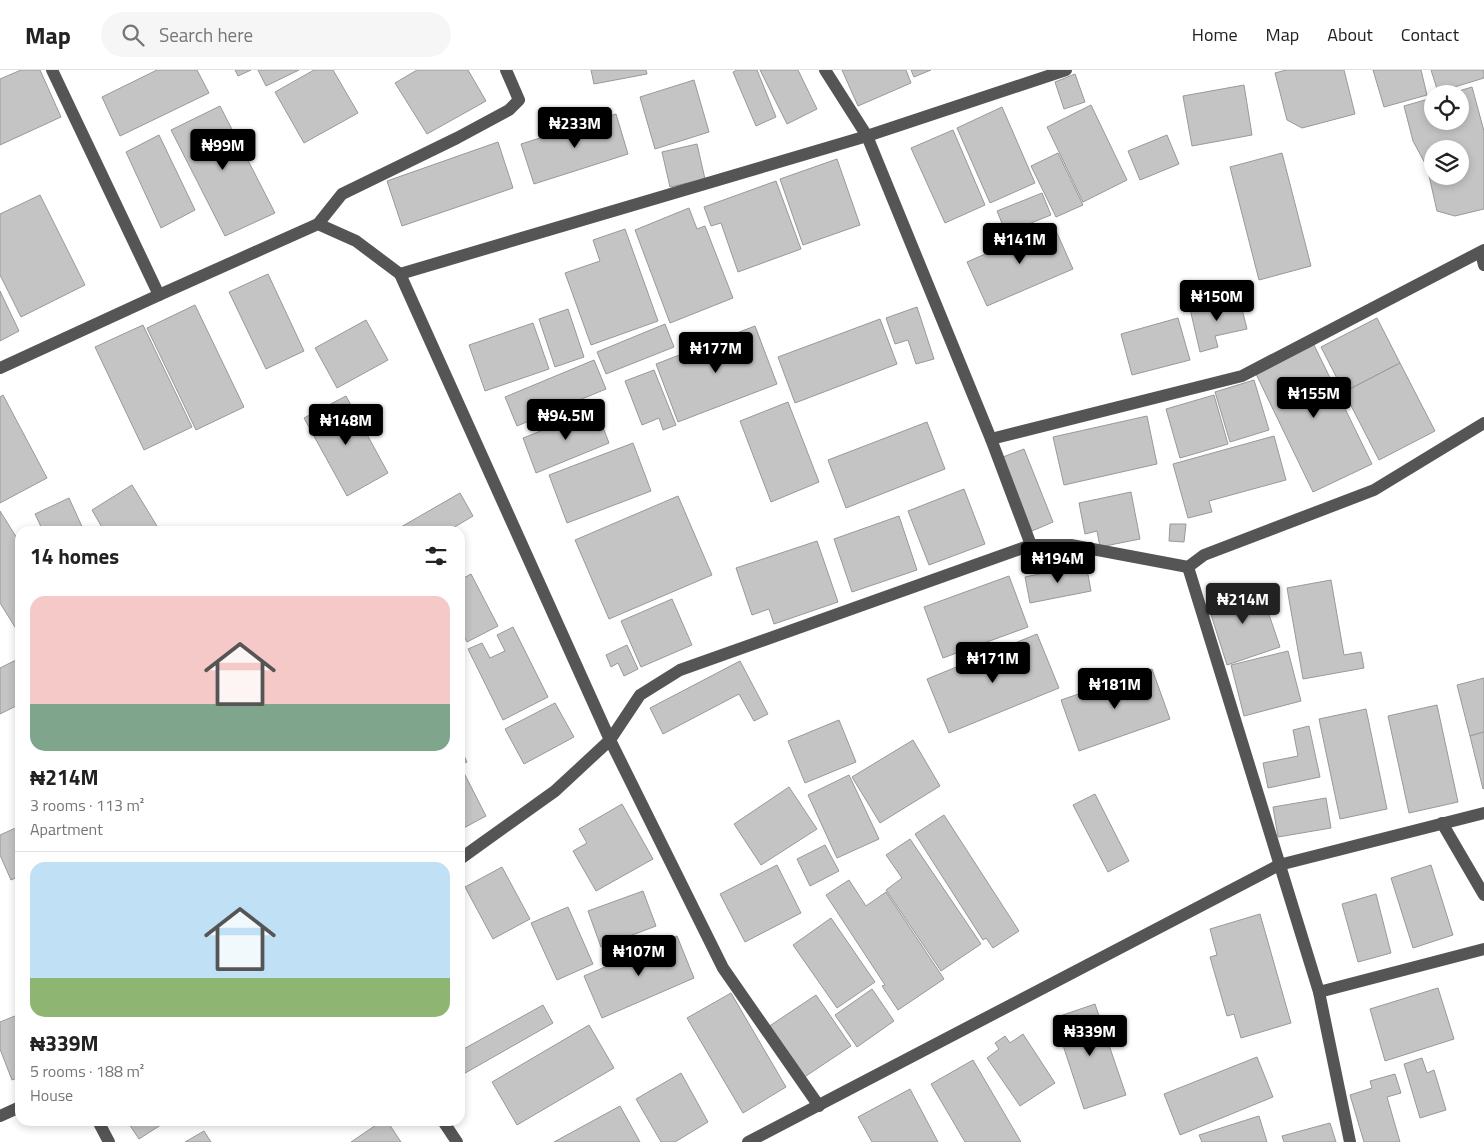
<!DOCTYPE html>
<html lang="en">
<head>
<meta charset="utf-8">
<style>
  :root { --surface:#fff; --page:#f6f6f6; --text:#222; --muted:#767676; --line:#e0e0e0; --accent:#000 }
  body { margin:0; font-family:"Titillium Web",sans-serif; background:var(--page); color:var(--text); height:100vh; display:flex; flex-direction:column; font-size:19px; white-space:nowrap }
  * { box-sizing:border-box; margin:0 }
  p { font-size:16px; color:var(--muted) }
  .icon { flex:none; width:28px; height:28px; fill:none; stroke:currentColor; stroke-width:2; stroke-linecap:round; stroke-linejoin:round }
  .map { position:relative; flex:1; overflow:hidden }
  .panel { position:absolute; left:15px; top:456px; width:450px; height:600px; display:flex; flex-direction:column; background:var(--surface); border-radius:15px; box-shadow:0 2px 8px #0003 }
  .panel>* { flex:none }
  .tools { position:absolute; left:1424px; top:15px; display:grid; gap:10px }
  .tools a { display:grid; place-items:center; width:45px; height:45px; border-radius:50%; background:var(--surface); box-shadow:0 2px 8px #0003; font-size:25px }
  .price { position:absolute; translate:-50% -42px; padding:0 11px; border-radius:5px; background:var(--accent); color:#fff; font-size:16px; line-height:32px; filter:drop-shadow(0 1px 2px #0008) }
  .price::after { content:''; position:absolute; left:50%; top:30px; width:15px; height:11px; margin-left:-8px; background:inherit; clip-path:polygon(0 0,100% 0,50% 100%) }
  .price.current { background:#222; color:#fff }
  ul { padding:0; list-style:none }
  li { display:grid; align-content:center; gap:10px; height:265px; padding:0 15px }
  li+li { border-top:1px solid var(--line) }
  li span { display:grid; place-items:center; height:155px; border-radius:15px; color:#555 }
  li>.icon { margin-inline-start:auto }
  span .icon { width:90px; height:90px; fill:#fffc; stroke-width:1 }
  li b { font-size:21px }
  h2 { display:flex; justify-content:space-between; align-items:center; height:60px; padding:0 15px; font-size:21px }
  header { display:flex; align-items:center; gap:30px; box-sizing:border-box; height:70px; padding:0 25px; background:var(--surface); border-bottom:1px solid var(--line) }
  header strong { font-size:24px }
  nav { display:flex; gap:28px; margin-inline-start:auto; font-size:18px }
  .search { width:350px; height:45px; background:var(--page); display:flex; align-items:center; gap:12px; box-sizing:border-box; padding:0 18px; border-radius:28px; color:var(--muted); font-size:19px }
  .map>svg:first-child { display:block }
</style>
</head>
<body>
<header>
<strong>Map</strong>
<div class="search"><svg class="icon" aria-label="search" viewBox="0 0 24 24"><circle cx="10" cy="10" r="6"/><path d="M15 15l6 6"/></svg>Search here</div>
<nav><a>Home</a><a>Map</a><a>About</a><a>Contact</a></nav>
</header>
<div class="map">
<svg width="1484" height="1072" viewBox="0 0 1484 1072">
  <rect width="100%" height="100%" fill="#fff"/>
  <g fill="#c4c4c4" stroke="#999" fill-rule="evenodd">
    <path d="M 21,0 L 40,0 L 61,47 L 0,75 L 0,9 Z"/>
    <path d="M 157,0 L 197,0 L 209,23 L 120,66 L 102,27 Z"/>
    <path d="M 235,0 L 251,0 L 238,6 Z"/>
    <path d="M 258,0 L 299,0 L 266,16 Z"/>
    <path d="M 314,0 L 333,0 L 358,43 L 304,73 L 275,22 Z"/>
    <path d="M 417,0 L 468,0 L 486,31 L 427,64 L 395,13 Z"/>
    <path d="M 591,0 L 646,0 L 647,4 L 594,14 Z"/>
    <path d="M 737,0 L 757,0 L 776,47 L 756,56 L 733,2 Z"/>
    <path d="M 760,0 L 798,0 L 817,39 L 787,54 Z"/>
    <path d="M 842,0 L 906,0 L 911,13 L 858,36 Z"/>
    <path d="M 911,0 L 931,0 L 914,7 Z"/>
    <path d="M 1286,0 L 1344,0 L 1355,44 L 1302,58 L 1287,50 L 1275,3 Z"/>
    <path d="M 1373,0 L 1421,0 L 1427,25 L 1384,37 Z"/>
    <path d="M 1431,0 L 1484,0 L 1484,8 L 1438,22 Z"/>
    <path d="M 1075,4 L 1085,32 L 1064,39 L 1055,12 Z"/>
    <path d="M 694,10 L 709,62 L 655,79 L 640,27 Z"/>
    <path d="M 1244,15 L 1252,65 L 1192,76 L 1183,26 Z"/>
    <path d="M 1472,17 L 1484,61 L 1484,139 L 1455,146 L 1437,141 L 1427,97 L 1413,71 L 1404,36 L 1432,28 L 1432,51 L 1460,51 L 1460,24 L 1449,24 ZM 1432,79 L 1460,79 L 1460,106 L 1432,106 Z"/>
    <path d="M 1091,35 L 1127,110 L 1083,132 L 1047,57 Z"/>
    <path d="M 220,36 L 275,143 L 225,166 L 171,60 Z"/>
    <path d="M 1002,37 L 1035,113 L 990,133 L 957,58 Z"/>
    <path d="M 616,44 L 628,84 L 534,114 L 521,74 Z"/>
    <path d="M 953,60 L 985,135 L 945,153 L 911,78 Z"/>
    <path d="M 159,65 L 195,140 L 161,158 L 126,82 Z"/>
    <path d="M 1167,65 L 1179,94 L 1140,110 L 1128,81 Z"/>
    <path d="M 498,72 L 513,118 L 402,156 L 387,111 Z"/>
    <path d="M 697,74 L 705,109 L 670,117 L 662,82 Z"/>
    <path d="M 1058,83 L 1083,135 L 1056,147 L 1031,96 Z"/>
    <path d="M 1282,83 L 1311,196 L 1259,210 L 1230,97 Z"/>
    <path d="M 837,89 L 860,155 L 803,175 L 780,109 Z"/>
    <path d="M 776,111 L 801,179 L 738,202 L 721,153 L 711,156 L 704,137 Z"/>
    <path d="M 1042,123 L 1051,145 L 1006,163 L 997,141 Z"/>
    <path d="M 40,125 L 85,215 L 21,247 L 0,205 L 0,144 Z"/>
    <path d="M 689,138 L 697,159 L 705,156 L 733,228 L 670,253 L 635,160 Z"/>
    <path d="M 1053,154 L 1073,199 L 987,236 L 967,192 Z"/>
    <path d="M 625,159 L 658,251 L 591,275 L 565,203 L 600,191 L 593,170 Z"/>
    <path d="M 268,204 L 304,281 L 266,299 L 229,222 Z"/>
    <path d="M 0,221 L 19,261 L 0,271 Z"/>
    <path d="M 1239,227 L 1247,259 L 1215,266 L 1218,277 L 1200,282 L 1190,239 Z"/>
    <path d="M 195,235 L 244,337 L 196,360 L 147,258 Z"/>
    <path d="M 917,237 L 934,289 L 916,294 L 908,270 L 895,274 L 886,248 Z"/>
    <path d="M 568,239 L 584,287 L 555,297 L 539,249 Z"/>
    <path d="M 1178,248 L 1190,290 L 1132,305 L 1121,264 Z"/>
    <path d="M 1377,248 L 1400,293 L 1344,322 L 1321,277 Z"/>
    <path d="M 880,249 L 897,294 L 795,333 L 778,287 Z"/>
    <path d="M 366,250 L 388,290 L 337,318 L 315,278 Z"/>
    <path d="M 533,253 L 549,299 L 485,321 L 469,275 Z"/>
    <path d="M 665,254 L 674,277 L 606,304 L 597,282 Z"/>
    <path d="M 143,255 L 192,357 L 144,380 L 95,277 Z"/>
    <path d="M 755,256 L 777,314 L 678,352 L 656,294 Z"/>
    <path d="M 1314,275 L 1372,394 L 1313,422 L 1256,304 Z"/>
    <path d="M 594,290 L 606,319 L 517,356 L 505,327 Z"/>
    <path d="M 1400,293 L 1435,361 L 1379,390 L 1344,322 Z"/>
    <path d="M 654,300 L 676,355 L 663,360 L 659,348 L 642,355 L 625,311 Z"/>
    <path d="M 1254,310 L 1269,360 L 1230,372 L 1215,322 Z"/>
    <path d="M 3,325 L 47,408 L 0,433 L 0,327 Z"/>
    <path d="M 1214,325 L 1228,374 L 1180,388 L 1166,339 Z"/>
    <path d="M 346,326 L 388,403 L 347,426 L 304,348 Z"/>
    <path d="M 788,332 L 819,412 L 771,432 L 740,351 Z"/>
    <path d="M 596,339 L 609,373 L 536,403 L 523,368 Z"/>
    <path d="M 1147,346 L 1157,394 L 1064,415 L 1053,367 Z"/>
    <path d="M 927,352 L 945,399 L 846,438 L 828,390 Z"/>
    <path d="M 1274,366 L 1286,410 L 1209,431 L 1212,442 L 1188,448 L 1173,394 Z"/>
    <path d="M 633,373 L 651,421 L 567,453 L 549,405 Z"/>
    <path d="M 1024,379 L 1053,452 L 1032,461 L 1003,387 Z"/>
    <path d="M 132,415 L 160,461 L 104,461 L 92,440 Z"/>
    <path d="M 964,419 L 985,474 L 929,495 L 908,441 Z"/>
    <path d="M 1131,422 L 1140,469 L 1100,477 L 1097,461 L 1085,464 L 1079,433 Z"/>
    <path d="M 460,423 L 473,446 L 448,461 L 394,461 Z"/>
    <path d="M 678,426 L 712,505 L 609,549 L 575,470 Z"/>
    <path d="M 69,428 L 84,461 L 43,461 L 35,444 Z"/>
    <path d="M 0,441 L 20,473 L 20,565 L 0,533 Z"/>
    <path d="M 899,446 L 917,500 L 852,522 L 834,469 Z"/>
    <path d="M 1170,454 L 1186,454 L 1184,472 L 1169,471 Z"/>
    <path d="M 817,471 L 838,532 L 774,554 L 769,539 L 752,545 L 736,498 Z"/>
    <path d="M 1086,494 L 1091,521 L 1030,533 L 1025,507 Z"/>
    <path d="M 471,504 L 498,556 L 467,572 L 460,558 L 460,510 Z"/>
    <path d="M 1009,506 L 1028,557 L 943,588 L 924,537 Z"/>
    <path d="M 1331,510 L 1344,585 L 1361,582 L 1364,598 L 1303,609 L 1287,518 Z"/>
    <path d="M 1259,515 L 1280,577 L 1227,595 L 1207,532 Z"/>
    <path d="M 672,529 L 692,575 L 641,597 L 621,551 Z"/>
    <path d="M 513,557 L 548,627 L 503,650 L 468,579 L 482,573 L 490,588 L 505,581 L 497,565 Z"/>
    <path d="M 1037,564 L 1059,618 L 949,663 L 927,609 Z"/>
    <path d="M 627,575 L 638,599 L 624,606 L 618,593 L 611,597 L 606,585 Z"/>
    <path d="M 1288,581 L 1301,631 L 1244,646 L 1231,595 Z"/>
    <path d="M 20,588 L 20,634 L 0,644 L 0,598 Z"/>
    <path d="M 740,591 L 768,644 L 754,651 L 739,624 L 663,664 L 650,638 Z"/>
    <path d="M 1152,599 L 1170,649 L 1079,681 L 1061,630 Z"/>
    <path d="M 1484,608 L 1484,662 L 1470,666 L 1457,615 Z"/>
    <path d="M 555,633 L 574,667 L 524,694 L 505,659 Z"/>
    <path d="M 1437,635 L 1458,732 L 1409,743 L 1388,646 Z"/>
    <path d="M 1366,639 L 1387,739 L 1340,749 L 1319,649 Z"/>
    <path d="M 839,650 L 856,692 L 805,713 L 788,671 Z"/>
    <path d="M 1309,656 L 1320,707 L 1268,718 L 1263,693 L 1298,686 L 1293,660 Z"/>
    <path d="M 1484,662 L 1484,718 L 1483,719 L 1470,666 Z"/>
    <path d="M 913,670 L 940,716 L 880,753 L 852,707 Z"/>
    <path d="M 460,677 L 467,692 L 460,695 Z"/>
    <path d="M 464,703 L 486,746 L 460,760 L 460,705 Z"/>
    <path d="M 849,705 L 879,769 L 837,788 L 808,725 Z"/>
    <path d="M 789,717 L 817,759 L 761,795 L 734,754 Z"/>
    <path d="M 1095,724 L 1129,791 L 1108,802 L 1073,735 Z"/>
    <path d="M 1326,728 L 1331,758 L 1278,767 L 1273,737 Z"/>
    <path d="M 622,734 L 653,789 L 596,821 L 573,781 L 587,773 L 579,759 Z"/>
    <path d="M 944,745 L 1019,861 L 993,878 L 986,868 L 983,870 L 915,764 Z"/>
    <path d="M 20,756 L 20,806 L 11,810 L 0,785 L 0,765 Z"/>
    <path d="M 910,769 L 981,874 L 941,901 L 886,820 L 902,808 L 886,785 Z"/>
    <path d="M 825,775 L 839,801 L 810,816 L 797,789 Z"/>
    <path d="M 777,795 L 801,843 L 745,872 L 720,824 Z"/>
    <path d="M 1431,795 L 1453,865 L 1413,878 L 1391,808 Z"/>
    <path d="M 502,797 L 530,849 L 493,869 L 465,817 Z"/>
    <path d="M 849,810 L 866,836 L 886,822 L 944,909 L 898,940 L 882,916 L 885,915 L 826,825 Z"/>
    <path d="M 643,821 L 656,856 L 601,877 L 588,841 Z"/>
    <path d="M 1376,824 L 1391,883 L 1358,892 L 1342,834 Z"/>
    <path d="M 568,837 L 593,894 L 557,910 L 531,853 Z"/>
    <path d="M 1260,844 L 1291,953 L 1241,968 L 1234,944 L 1227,946 L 1210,887 L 1217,885 L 1210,859 Z"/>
    <path d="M 831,848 L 875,912 L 837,938 L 793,875 Z"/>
    <path d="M 677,866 L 694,908 L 602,948 L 584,906 Z"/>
    <path d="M 1438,918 L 1454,969 L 1385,991 L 1370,939 Z"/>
    <path d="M 872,919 L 894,951 L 857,977 L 835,945 Z"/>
    <path d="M 731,923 L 786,1017 L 743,1043 L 687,948 Z"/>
    <path d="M 816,925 L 851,976 L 803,1008 L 768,957 Z"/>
    <path d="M 1095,934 L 1126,1025 L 1084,1039 L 1054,948 Z"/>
    <path d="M 543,935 L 553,953 L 460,1006 L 460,981 Z"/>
    <path d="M 20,944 L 20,1007 L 12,1010 L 0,979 L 0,952 Z"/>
    <path d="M 589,955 L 614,998 L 517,1055 L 492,1012 Z"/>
    <path d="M 1023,964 L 1055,1013 L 1020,1036 L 987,988 L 999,979 L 995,973 L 1005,966 L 1010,973 Z"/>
    <path d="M 1257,987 L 1273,1027 L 1180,1065 L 1164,1024 Z"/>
    <path d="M 1422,988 L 1427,1003 L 1434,1000 L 1446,1040 L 1420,1048 L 1404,994 Z"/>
    <path d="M 973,990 L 1021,1072 L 965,1072 L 931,1014 Z"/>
    <path d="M 681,1003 L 708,1052 L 675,1072 L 661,1072 L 636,1029 Z"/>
    <path d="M 1395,1004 L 1401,1023 L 1387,1027 L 1400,1072 L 1364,1072 L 1350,1025 L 1372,1018 L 1370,1011 Z"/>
    <path d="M 910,1019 L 938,1072 L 872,1072 L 858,1047 Z"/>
    <path d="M 620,1036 L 640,1072 L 554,1072 Z"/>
    <path d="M 1259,1046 L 1267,1072 L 1202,1072 L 1199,1065 Z"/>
    <path d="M 127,1051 L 167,1051 L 139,1069 Z"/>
    <path d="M 382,1051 L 387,1051 L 401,1072 L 351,1072 Z"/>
    <path d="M 1330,1053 L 1336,1072 L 1284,1072 L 1282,1066 Z"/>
    <path d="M 204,1061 L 211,1072 L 185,1072 Z"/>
  </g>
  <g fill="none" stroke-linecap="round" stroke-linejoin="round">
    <g stroke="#555" stroke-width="12">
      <path d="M 52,0 L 159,225"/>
      <path d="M 825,0 L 867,66 L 991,369 L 1031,475"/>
      <path d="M 318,154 L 342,124 L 457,68 L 509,40 L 519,30 L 506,0"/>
      <path d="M 1481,183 L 1484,195"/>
      <path d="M 400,204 L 867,66 L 1066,0"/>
      <path d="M 0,298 L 159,225 L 318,154 L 356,171 L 400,204 L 610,670 L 723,898 L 819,1036"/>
      <path d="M 991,369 L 1242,306 L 1484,180"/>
      <path d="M 1188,497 L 1319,922 L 1350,1072"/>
      <path d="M 1442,753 L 1484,825"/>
      <path d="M 460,789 L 555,721 L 610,670 L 640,625 L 680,600 L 1031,475 L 1071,475 L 1188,497 L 1204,485 L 1374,420 L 1484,353"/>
      <path d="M 1319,922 L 1484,879"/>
      <path d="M 0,1046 L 20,1037"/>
      <path d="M 98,1051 L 109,1072"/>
      <path d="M 443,1051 L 457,1072"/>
      <path d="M 748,1072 L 1279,795 L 1484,743"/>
    </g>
  </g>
</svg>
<div class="tools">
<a><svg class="icon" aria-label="locate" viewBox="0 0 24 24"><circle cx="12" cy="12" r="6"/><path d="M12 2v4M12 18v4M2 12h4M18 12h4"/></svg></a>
<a><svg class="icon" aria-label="layers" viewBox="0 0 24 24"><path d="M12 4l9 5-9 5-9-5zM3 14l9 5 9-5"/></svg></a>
</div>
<b class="price" style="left:575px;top:79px">₦233M</b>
<b class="price" style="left:223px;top:101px">₦99M</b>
<b class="price" style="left:1020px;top:195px">₦141M</b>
<b class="price" style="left:1217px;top:252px">₦150M</b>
<b class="price" style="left:716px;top:304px">₦177M</b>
<b class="price" style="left:1314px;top:349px">₦155M</b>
<b class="price" style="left:566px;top:371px">₦94.5M</b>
<b class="price" style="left:346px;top:376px">₦148M</b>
<b class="price" style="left:1058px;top:514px">₦194M</b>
<b class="price current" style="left:1243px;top:555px">₦214M</b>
<b class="price" style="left:993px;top:614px">₦171M</b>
<b class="price" style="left:1115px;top:640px">₦181M</b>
<b class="price" style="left:639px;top:907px">₦107M</b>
<b class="price" style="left:1090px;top:987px">₦339M</b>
<section class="panel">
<h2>14 homes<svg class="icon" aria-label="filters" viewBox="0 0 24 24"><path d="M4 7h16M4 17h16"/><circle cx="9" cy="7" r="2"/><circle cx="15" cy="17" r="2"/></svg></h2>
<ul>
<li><span style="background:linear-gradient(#f6c9c9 70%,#7fa58c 0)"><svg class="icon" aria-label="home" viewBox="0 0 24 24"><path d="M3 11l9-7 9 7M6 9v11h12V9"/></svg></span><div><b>₦214M</b><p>3 rooms · 113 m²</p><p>Apartment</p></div></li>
<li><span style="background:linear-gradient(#bfe0f5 75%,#8fb573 0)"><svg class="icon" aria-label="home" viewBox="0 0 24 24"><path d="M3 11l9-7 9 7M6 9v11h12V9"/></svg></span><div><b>₦339M</b><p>5 rooms · 188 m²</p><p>House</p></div></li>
</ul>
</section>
</div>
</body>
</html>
